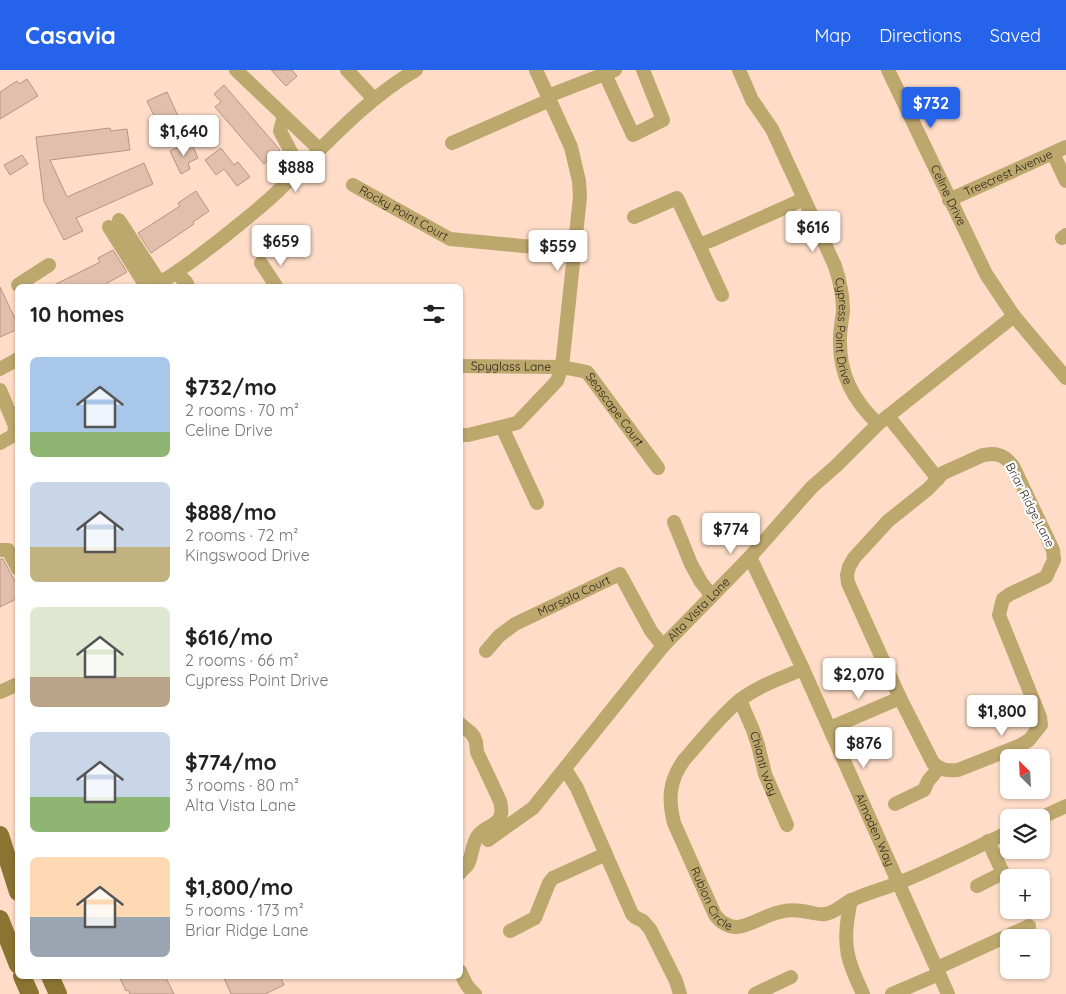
<!DOCTYPE html>
<html lang="en">
<head>
<meta charset="utf-8">
<style>
  :root { --surface:#fff; --page:#f2f2f2; --text:#222; --muted:#767676; --accent:#2563eb }
  body { margin:0; font-family:Quicksand,sans-serif; background:var(--page); color:var(--text); height:100vh; display:flex; flex-direction:column; font-size:19px; white-space:nowrap }
  * { box-sizing:border-box; margin:0 }
  p { font-size:16px; color:var(--muted) }
  .icon { flex:none; width:28px; height:28px; fill:none; stroke:currentColor; stroke-width:2; stroke-linecap:round; stroke-linejoin:round }
  .map { position:relative; flex:1; overflow:hidden }
  .sheet { position:absolute; left:15px; top:214px; width:448px; height:695px; display:flex; flex-direction:column; background:var(--surface); border-radius:8px; box-shadow:0 1px 4px #0004 }
  .sheet>* { flex:none }
  .needle { width:32px; rotate:336deg }
  .tools { position:absolute; left:1000px; top:679px; display:grid; gap:10px }
  .tools a { display:grid; place-items:center; width:50px; height:50px; border-radius:8px; background:var(--surface); box-shadow:0 1px 4px #0004; font-size:25px }
  .price { position:absolute; translate:-50% -42px; padding:0 11px; border-radius:5px; background:#fff; color:#222; font-size:16px; line-height:32px; filter:drop-shadow(0 1px 2px #0008) }
  .price::after { content:''; position:absolute; left:50%; top:30px; width:15px; height:11px; margin-left:-8px; background:inherit; clip-path:polygon(0 0,100% 0,50% 100%) }
  .price.active { background:var(--accent); color:#fff }
  ul { padding:0; list-style:none }
  li { display:flex; align-items:center; gap:15px; height:125px; padding:0 15px }
  li span { display:grid; place-items:center; flex:none; width:140px; height:100px; border-radius:8px; color:#555 }
  li>.icon { margin-inline-start:auto }
  span .icon { width:60px; height:60px; fill:#fffc; stroke-width:1 }
  li b { font-size:21px }
  h2 { display:flex; justify-content:space-between; align-items:center; height:60px; padding:0 15px; font-size:21px }
  header { display:flex; align-items:center; gap:30px; box-sizing:border-box; height:70px; padding:0 25px; background:var(--accent); color:#fff }
  header strong { font-size:24px }
  nav { display:flex; gap:28px; margin-inline-start:auto; font-size:18px }
  .map>svg:first-child { display:block }
</style>
</head>
<body>
<header>
<strong>Casavia</strong>
<nav><a>Map</a><a>Directions</a><a>Saved</a></nav>
</header>
<div class="map">
<svg width="1066" height="924" viewBox="0 0 1066 924">
  <rect width="100%" height="100%" fill="#fedcc7"/>
  <g fill="#e1bfac" stroke="#b59582">
    <path d="M 271,0 L 292,0 L 297,6 L 286,16 Z"/>
    <path d="M 27,9 L 38,26 L 0,49 L 0,22 L 17,11 L 19,14 Z"/>
    <path d="M 224,15 L 280,80 L 264,94 L 215,37 L 221,32 L 214,24 Z"/>
    <path d="M 167,22 L 190,72 L 168,75 L 147,31 Z"/>
    <path d="M 110,58 L 111,61 L 127,59 L 130,80 L 50,90 L 67,127 L 144,93 L 153,114 L 76,148 L 83,161 L 64,170 L 44,131 L 36,67 Z"/>
    <path d="M 191,72 L 198,88 L 188,93 L 190,99 L 181,104 L 170,81 Z"/>
    <path d="M 221,78 L 234,95 L 238,92 L 250,107 L 237,116 L 224,99 L 216,105 L 205,90 Z"/>
    <path d="M 22,85 L 28,94 L 10,105 L 4,95 Z"/>
    <path d="M 196,121 L 209,141 L 193,152 L 194,154 L 151,183 L 138,163 L 180,136 L 178,133 Z"/>
    <path d="M 113,180 L 127,202 L 102,216 L 52,216 L 100,192 L 98,188 Z"/>
    <path d="M 0,217 L 18,255 L 18,259 L 0,267 Z"/>
    <path d="M 0,489 L 3,489 L 18,517 L 18,528 L 0,537 Z"/>
    <path d="M 119,906 L 165,906 L 174,924 L 130,924 L 128,920 L 126,921 Z"/>
    <path d="M 223,906 L 280,906 L 284,915 L 265,924 L 231,924 Z"/>
  </g>
  <g fill="none" stroke-linecap="round" stroke-linejoin="round">
    <g stroke="#bca76d" stroke-width="14">
      <path d="M 236,0 L 319,79"/>
      <path d="M 347,0 L 374,29"/>
      <path id="s1" d="M 739,0 L 752,30 L 772,59 L 835,196 C 840,211 843,226 843,241 C 842,251 840,259 840,269 C 839,304 853,330 878,354"/>
      <path id="s2" d="M 888,0 L 986,204 L 1014,246 L 1066,308"/>
      <path d="M 605,4 L 633,65 L 663,50 L 643,0"/>
      <path d="M 548,26 L 615,0"/>
      <path d="M 284,46 L 280,61 L 300,99"/>
      <path d="M 452,73 L 550,30"/>
      <path d="M 1053,83 L 1066,111"/>
      <path id="s3" d="M 353,115 L 450,169 L 575,181"/>
      <path id="s4" d="M 949,130 L 1066,77"/>
      <path d="M 634,147 L 677,128 L 699,175 L 712,170 L 804,129"/>
      <path d="M 119,150 L 160,213"/>
      <path d="M 109,157 L 146,216"/>
      <path d="M 1062,168 L 1066,165"/>
      <path d="M 699,175 L 722,225"/>
      <path d="M 261,193 L 276,216"/>
      <path d="M 176,203 L 186,212 L 188,216"/>
      <path d="M 18,215 L 49,195"/>
      <path d="M 155,216 C 188,196 218,172 247,148 C 258,139 269,130 279,120 C 323,78 363,31 416,0"/>
      <path id="s5" d="M 460,296 L 562,297 L 587,302 L 658,398"/>
      <path d="M 0,299 L 18,289"/>
      <path d="M 0,320 L 15,356 L 14,365 L 0,373"/>
      <path d="M 888,346 L 938,409"/>
      <path d="M 502,357 L 537,433"/>
      <path d="M 460,365 L 468,365 L 517,353 L 557,311 L 562,297 L 580,127 L 579,111 L 571,77 L 536,0"/>
      <path d="M 992,384 C 1002,384 1007,389 1013,396 L 1053,480 L 1054,490 L 1046,507 L 1010,524 L 1003,529 L 999,545 L 1040,647 L 1041,655 L 1029,670 L 1021,675 L 958,700 C 947,701 941,700 933,693 L 900,628 L 848,513 L 847,505 L 849,497 L 854,488 L 888,451 L 928,419 L 943,403 L 983,385 Z"/>
      <path d="M 674,452 L 691,494 L 701,512 L 712,526"/>
      <path d="M 0,480 L 8,480 L 18,499"/>
      <path id="s6" d="M 750,487 L 803,599 L 948,924"/>
      <path id="s7" d="M 486,581 L 499,566 L 515,554 L 620,504 L 651,561 L 663,576"/>
      <path id="s8" d="M 803,599 C 782,608 758,616 740,630 C 720,646 701,671 684,690 C 669,711 668,729 674,753 L 715,845 C 736,871 755,847 780,842 C 787,840 795,840 802,841 C 810,842 818,845 825,844 C 835,843 843,834 852,830 C 866,823 883,819 898,813 C 936,798 972,779 1009,762"/>
      <path d="M 0,622 L 18,614"/>
      <path id="s9" d="M 740,630 L 753,660 L 758,675 L 765,704 L 787,755"/>
      <path d="M 460,654 L 471,663 L 474,667 L 476,672 L 477,682 L 500,731 C 507,758 485,753 477,767 C 472,775 472,786 468,794 C 466,797 462,800 460,803"/>
      <path d="M 830,658 L 900,628"/>
      <path d="M 565,699 L 577,718 L 632,844 L 635,847 L 643,851 L 650,859 L 676,911 L 680,924"/>
      <path d="M 895,734 L 924,720 L 928,711 L 939,698"/>
      <path d="M 1040,748 L 1066,736"/>
      <path id="s10" d="M 488,770 L 533,738 L 663,576 L 750,487 L 812,417 L 836,396 L 878,354 L 1014,246"/>
      <path d="M 977,816 L 1003,803 L 988,771"/>
      <path d="M 851,830 C 846,853 843,876 852,898 C 855,907 859,915 863,924"/>
      <path d="M 510,861 L 535,848 L 549,813 L 553,808 L 606,784"/>
      <path d="M 937,898 L 1029,856"/>
      <path d="M 460,901 C 464,910 467,918 475,924"/>
      <path d="M 755,924 L 791,907"/>
      <path d="M 892,924 L 939,904"/>
    </g>
    <g stroke="#8b7431" stroke-width="18">
      <path d="M 0,765 L 18,822"/>
      <path d="M 0,849 L 18,895"/>
      <path d="M 22,906 L 30,924"/>
      <path d="M 50,906 L 58,924"/>
    </g>
  </g>
  <g text-anchor="middle" stroke-width="4.5" stroke-linejoin="round" paint-order="stroke">
    <g font-size="12" fill="#291d15" stroke="#fff">
      <text dy="4" stroke="none"><textPath href="#s4" startOffset="65">Treecrest Avenue</textPath></text>
      <text dy="4" stroke="none"><textPath href="#s2" startOffset="139">Celine Drive</textPath></text>
      <text dy="4" stroke="none"><textPath href="#s3" startOffset="58">Rocky Point Court</textPath></text>
      <text dy="4" stroke="none"><textPath href="#s1" startOffset="285">Cypress Point Drive</textPath></text>
      <text dy="4" stroke="none"><textPath href="#s5" startOffset="51">Spyglass Lane</textPath></text>
      <text dy="4" stroke="none"><textPath href="#s5" startOffset="174">Seascape Court</textPath></text>
      <text transform="translate(1030 435) rotate(63)" y="4">Briar Ridge Lane</text>
      <text dy="4" stroke="none"><textPath href="#s7" startOffset="105">Marsala Court</textPath></text>
      <text dy="4" stroke="none"><textPath href="#s10" startOffset="314">Alta Vista Lane</textPath></text>
      <text dy="4" stroke="none"><textPath href="#s9" startOffset="68">Chianti Way</textPath></text>
      <text dy="4" stroke="none"><textPath href="#s6" startOffset="300">Almaden Way</textPath></text>
      <text dy="4" stroke="none"><textPath href="#s8" startOffset="304">Rubion Circle</textPath></text>
    </g>
  </g>
</svg>
<div class="tools">
<a><svg class="needle" viewBox="-14 -14 28 28"><path d="M0-13l5 13h-10z" fill="#e53935"/><path d="M0 13l5-13h-10z" fill="#767676"/></svg></a>
<a><svg class="icon" aria-label="layers" viewBox="0 0 24 24"><path d="M12 4l9 5-9 5-9-5zM3 14l9 5 9-5"/></svg></a>
<a>+</a>
<a>−</a>
</div>
<b class="price active" style="left:931px;top:59px">$732</b>
<b class="price" style="left:184px;top:87px">$1,640</b>
<b class="price" style="left:296px;top:123px">$888</b>
<b class="price" style="left:813px;top:183px">$616</b>
<b class="price" style="left:281px;top:197px">$659</b>
<b class="price" style="left:558px;top:202px">$559</b>
<b class="price" style="left:731px;top:485px">$774</b>
<b class="price" style="left:859px;top:630px">$2,070</b>
<b class="price" style="left:1002px;top:667px">$1,800</b>
<b class="price" style="left:864px;top:699px">$876</b>
<section class="sheet">
<h2>10 homes<svg class="icon" aria-label="filters" viewBox="0 0 24 24"><path d="M4 7h16M4 17h16"/><circle cx="9" cy="7" r="2"/><circle cx="15" cy="17" r="2"/></svg></h2>
<ul>
<li><span style="background:linear-gradient(#a9c7e8 75%,#8fb573 0)"><svg class="icon" aria-label="home" viewBox="0 0 24 24"><path d="M3 11l9-7 9 7M6 9v11h12V9"/></svg></span><div><b>$732/mo</b><p>2 rooms · 70 m²</p><p>Celine Drive</p></div></li>
<li><span style="background:linear-gradient(#c9d6e8 65%,#c2b280 0)"><svg class="icon" aria-label="home" viewBox="0 0 24 24"><path d="M3 11l9-7 9 7M6 9v11h12V9"/></svg></span><div><b>$888/mo</b><p>2 rooms · 72 m²</p><p>Kingswood Drive</p></div></li>
<li><span style="background:linear-gradient(#dfe7d0 70%,#b9a48a 0)"><svg class="icon" aria-label="home" viewBox="0 0 24 24"><path d="M3 11l9-7 9 7M6 9v11h12V9"/></svg></span><div><b>$616/mo</b><p>2 rooms · 66 m²</p><p>Cypress Point Drive</p></div></li>
<li><span style="background:linear-gradient(#c9d6e8 65%,#8fb573 0)"><svg class="icon" aria-label="home" viewBox="0 0 24 24"><path d="M3 11l9-7 9 7M6 9v11h12V9"/></svg></span><div><b>$774/mo</b><p>3 rooms · 80 m²</p><p>Alta Vista Lane</p></div></li>
<li><span style="background:linear-gradient(#ffd9b3 60%,#9aa5b1 0)"><svg class="icon" aria-label="home" viewBox="0 0 24 24"><path d="M3 11l9-7 9 7M6 9v11h12V9"/></svg></span><div><b>$1,800/mo</b><p>5 rooms · 173 m²</p><p>Briar Ridge Lane</p></div></li>
</ul>
</section>
</div>
</body>
</html>
